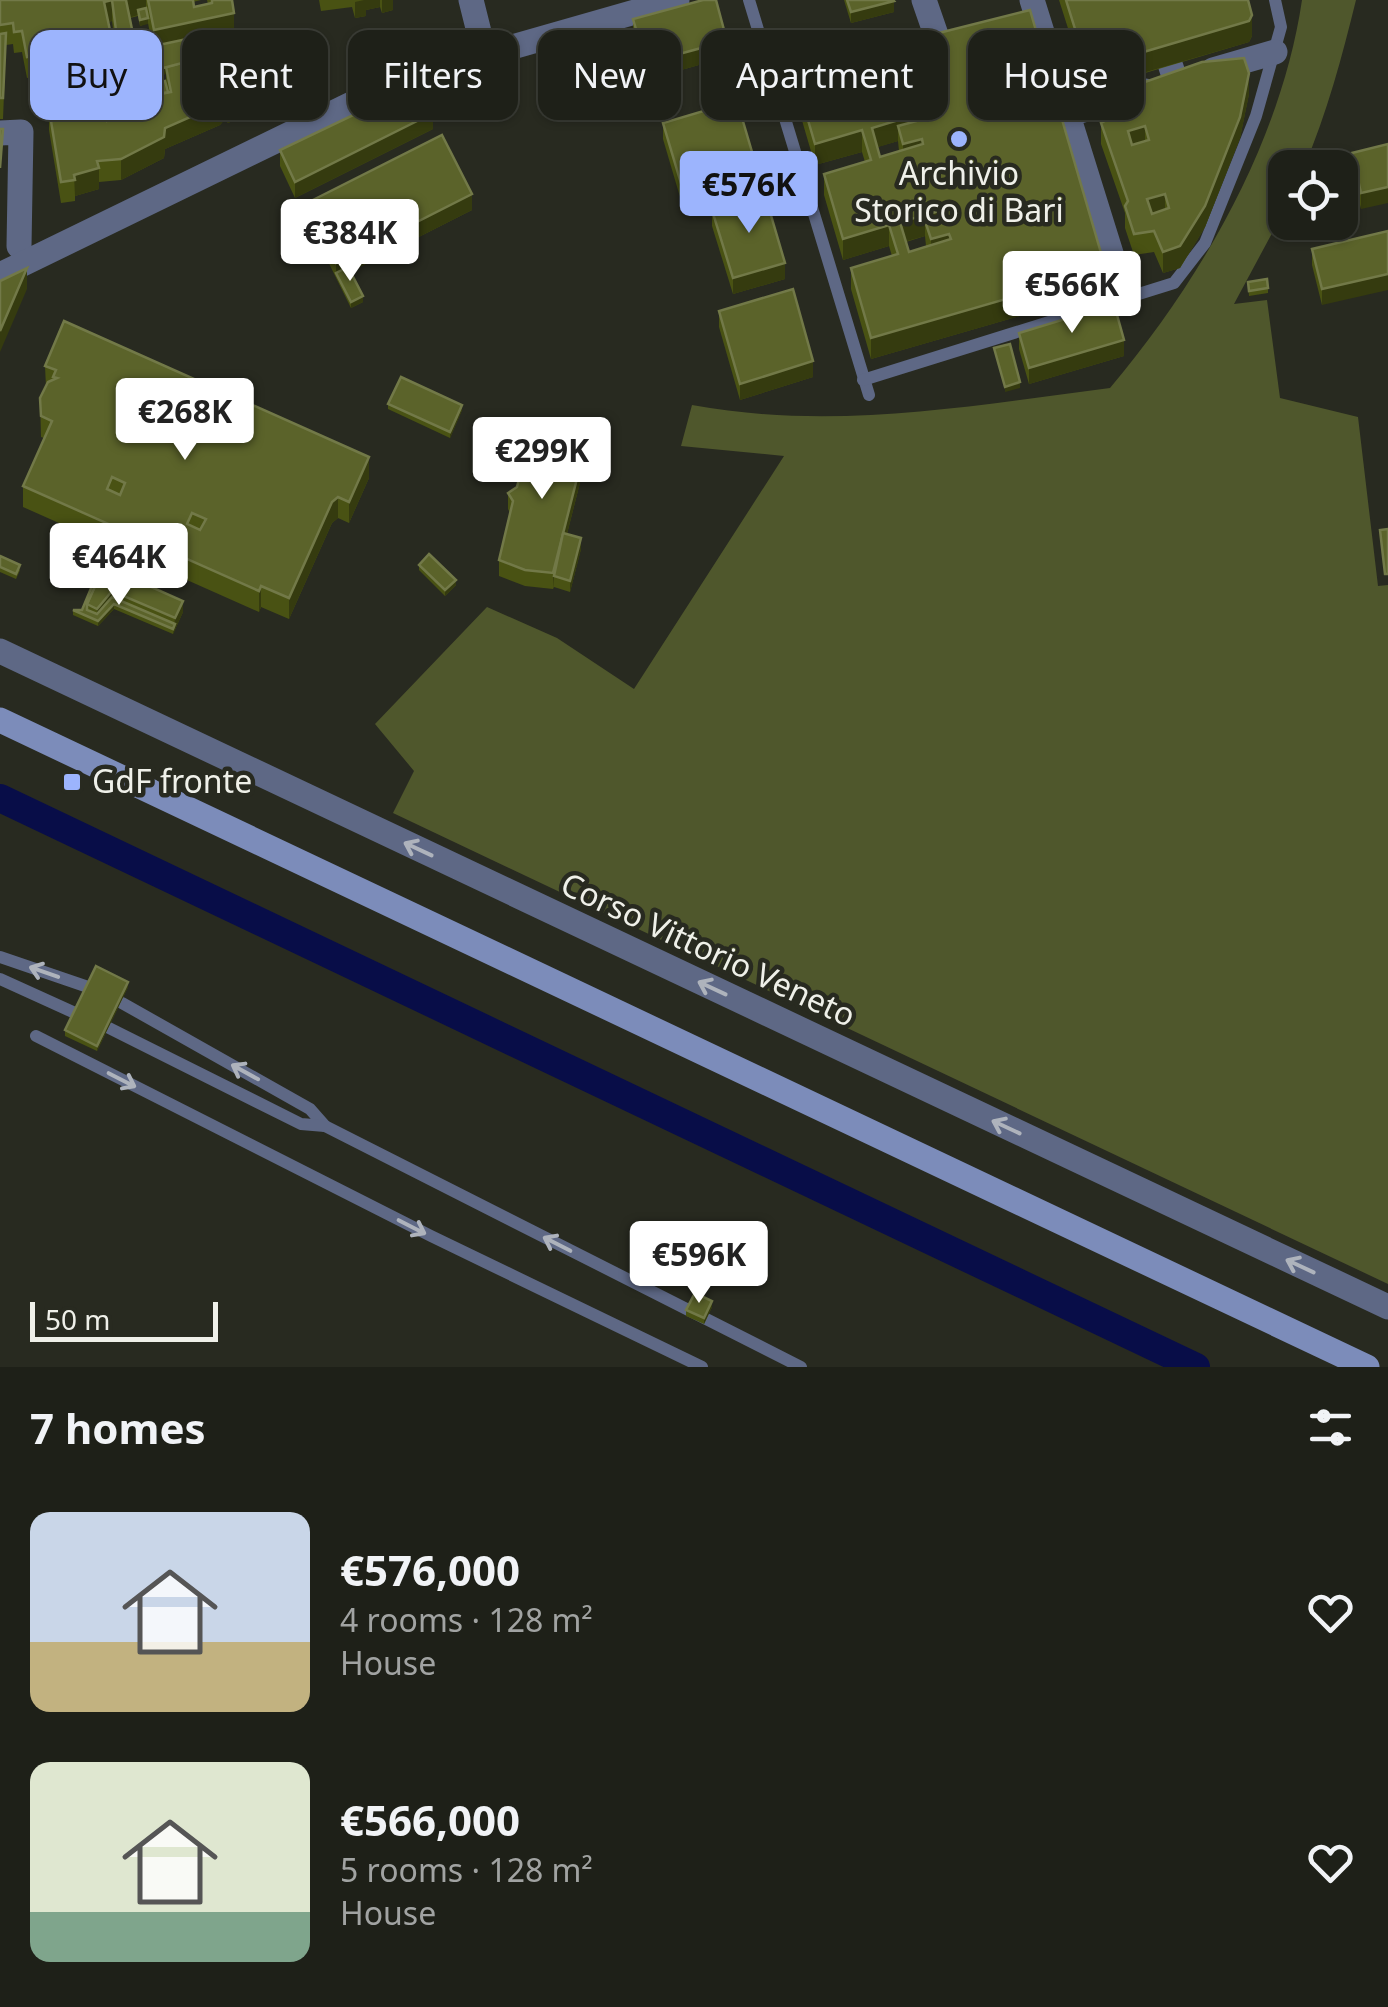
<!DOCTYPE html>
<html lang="en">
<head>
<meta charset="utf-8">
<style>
  :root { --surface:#1e2018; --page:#262821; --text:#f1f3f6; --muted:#a1a3a2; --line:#3c3e37; --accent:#9cb4fd }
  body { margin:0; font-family:"Noto Sans",sans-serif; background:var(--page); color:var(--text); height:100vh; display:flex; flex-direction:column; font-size:38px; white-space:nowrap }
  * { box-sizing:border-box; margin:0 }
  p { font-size:32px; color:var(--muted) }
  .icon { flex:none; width:55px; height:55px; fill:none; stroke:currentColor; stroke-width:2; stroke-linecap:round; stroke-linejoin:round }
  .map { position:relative; height:1367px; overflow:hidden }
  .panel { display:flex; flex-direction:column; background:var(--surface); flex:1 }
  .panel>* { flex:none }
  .banner { position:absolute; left:30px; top:30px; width:1330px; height:90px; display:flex; gap:20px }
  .controls { position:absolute; left:1268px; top:150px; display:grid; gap:20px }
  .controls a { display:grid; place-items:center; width:90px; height:90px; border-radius:20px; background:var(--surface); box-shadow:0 2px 8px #0004,0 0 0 2px var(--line); font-size:50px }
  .scale { position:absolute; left:30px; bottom:25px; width:188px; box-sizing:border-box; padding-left:10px; border:5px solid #eff0e9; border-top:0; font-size:28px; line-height:35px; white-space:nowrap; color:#eff0e9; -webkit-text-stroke:8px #282a20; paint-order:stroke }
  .price { position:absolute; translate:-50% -85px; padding:0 22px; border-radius:10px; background:#fff; color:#222; font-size:32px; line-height:65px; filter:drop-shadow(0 2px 5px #0008) }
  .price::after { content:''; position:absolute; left:50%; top:60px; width:30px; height:22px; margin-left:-15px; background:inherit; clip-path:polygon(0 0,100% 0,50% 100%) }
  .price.on { background:var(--accent); color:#111 }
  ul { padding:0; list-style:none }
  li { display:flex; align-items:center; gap:30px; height:250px; padding:0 30px }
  li span { display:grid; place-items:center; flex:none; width:280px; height:200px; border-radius:20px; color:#555 }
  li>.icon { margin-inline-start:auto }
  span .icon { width:120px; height:120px; fill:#fffc; stroke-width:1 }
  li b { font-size:42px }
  h2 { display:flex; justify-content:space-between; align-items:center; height:120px; padding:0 30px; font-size:42px }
  .pill { padding:0 35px; border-radius:20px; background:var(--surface); box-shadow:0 2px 8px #0004,0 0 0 2px var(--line); font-size:35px; line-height:90px }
  .pill.on { background:var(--accent); color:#111 }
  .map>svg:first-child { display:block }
</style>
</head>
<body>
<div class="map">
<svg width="1388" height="1367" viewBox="0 0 1388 1367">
  <rect width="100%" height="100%" fill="#282a20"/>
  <path fill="#4f572c" d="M 1302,0 L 1356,0 C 1342,57 1327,113 1304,167 L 1285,168 L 1285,209 L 1234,304 L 1267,300 L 1280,398 L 1358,417 L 1378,586 L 1388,585 L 1388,1284 L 393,813 L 414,771 L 375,724 L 487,607 L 557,638 L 634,689 L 784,456 L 681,446 L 692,405 C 833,431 969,406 1110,388 C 1201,280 1281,142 1302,0 Z"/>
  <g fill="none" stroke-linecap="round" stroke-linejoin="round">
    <path stroke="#080d48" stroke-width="28" d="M 0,798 L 1196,1367"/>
    <g stroke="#5e6885" stroke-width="12">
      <path d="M 749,0 L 869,395"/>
      <path d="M 863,380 L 1174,283 L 1205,243 L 1256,116 L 1281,27 L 1275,0"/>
      <path d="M 0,957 L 88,987"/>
      <path d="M 0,979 L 75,1013"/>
      <path d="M 122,1003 L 310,1109 L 325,1126"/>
      <path d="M 109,1028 L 301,1124 L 325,1126 L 801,1367"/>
      <path d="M 36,1036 L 431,1236 L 702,1367"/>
    </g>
    <g stroke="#5e6885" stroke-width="25">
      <path d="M 471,0 L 484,52"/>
      <path d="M 924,0 L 942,52"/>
      <path d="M 1032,0 L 1125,298"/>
      <path d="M 1171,67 L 1176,82"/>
      <path d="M 1213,70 L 1275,52"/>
      <path d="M 775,90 L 828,74"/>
      <path d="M 1070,114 L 1146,91"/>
      <path d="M 0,133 L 21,132 L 19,246"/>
      <path d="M 0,275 L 407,77 L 677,0"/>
      <path d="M 0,651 L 1388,1307"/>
    </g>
    <path stroke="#7c8cba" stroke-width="25" d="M 0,720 L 1367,1367"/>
  </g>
  <g fill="#495213" fill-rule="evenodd">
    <path d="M 0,0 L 201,0 L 193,2 L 194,7 L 208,4 L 207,0 L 232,0 L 234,34 L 202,41 L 205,57 L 243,116 L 228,123 L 225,119 L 220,125 L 165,149 L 164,158 L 121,180 L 99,182 L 99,189 L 75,196 L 75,201 L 61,203 L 49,130 L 49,109 L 52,78 L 49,74 L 27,78 L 22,52 L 14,53 L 13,44 L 6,45 L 3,119 L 0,119 ZM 138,16 L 140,26 L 148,23 L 150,34 L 133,37 L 130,18 ZM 112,21 L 117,59 L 142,53 L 148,77 L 166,74 L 166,82 L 151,84 L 152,96 L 150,96 L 108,71 L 108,93 L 113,119 L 107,121 L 94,64 L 112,61 L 112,40 L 108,22 Z"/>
    <path d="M 319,0 L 393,0 L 393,10 L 382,13 L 380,7 L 366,10 L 366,16 L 355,18 L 352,7 L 321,11 Z"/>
    <path d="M 844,0 L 893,0 L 894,12 L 851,23 Z"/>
    <path d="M 1059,0 L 1248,0 L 1252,36 L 1249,42 L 1125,79 L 1127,88 L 1249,94 L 1240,138 L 1205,227 L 1180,268 L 1163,273 L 1154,252 L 1134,255 L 1125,228 L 1125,213 L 1101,144 L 1101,123 L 1116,115 L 1114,82 L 1091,88 L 1086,85 Z"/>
    <path d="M 633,19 L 727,57 L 646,80 L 633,35 Z"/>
    <path d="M 911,40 L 1106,291 L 871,359 L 851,289 L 851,268 L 892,256 L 889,246 L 843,260 L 824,195 L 824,174 L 865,162 L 862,152 L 815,165 L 796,100 L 796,79 L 911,46 ZM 898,141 L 899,151 L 880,157 L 877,147 ZM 925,236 L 926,246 L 909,252 L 906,242 Z"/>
    <path d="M 578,48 L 612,106 L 593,112 L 578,59 Z"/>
    <path d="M 663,123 L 757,185 L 683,207 L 663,139 Z"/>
    <path d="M 433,129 L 295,198 L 280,166 L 280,150 Z"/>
    <path d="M 1388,144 L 1361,209 L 1352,169 L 1352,153 Z"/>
    <path d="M 307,203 L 472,210 L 350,272 L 363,302 L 351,308 L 307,219 Z"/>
    <path d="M 712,210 L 785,279 L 733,294 L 712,226 Z"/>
    <path d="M 1388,231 L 1322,305 L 1312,265 L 1312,249 Z"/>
    <path d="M 1248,282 L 1268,288 L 1268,293 L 1249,296 Z"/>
    <path d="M 719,311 L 813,377 L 740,400 L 719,327 Z"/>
    <path d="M 1019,333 L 1124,356 L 1029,384 L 1019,349 Z"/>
    <path d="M 45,366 L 369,478 L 349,523 L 338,518 L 332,523 L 289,619 L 261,607 L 259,612 L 23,507 L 23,486 L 44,438 L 41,437 L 40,398 L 46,387 Z"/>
    <path d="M 388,404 L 462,410 L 450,438 L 388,409 Z"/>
    <path d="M 563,438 L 586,459 L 567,534 L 581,549 L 570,592 L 554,587 L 553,589 L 525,586 L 499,576 L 499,560 L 510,513 L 508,509 L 508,493 L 517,487 Z"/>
    <path d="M 0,556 L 20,570 L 16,579 L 0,572 Z"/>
    <path d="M 419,565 L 456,585 L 445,596 L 419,570 Z"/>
    <path d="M 99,569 L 183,612 L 173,634 L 114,609 L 98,626 L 73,615 L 73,610 L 82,610 Z"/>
    <path d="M 128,987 L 97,1051 L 65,1036 L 65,1030 Z"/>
    <path d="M 712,1307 L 704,1324 L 686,1316 L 686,1310 Z"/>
  </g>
  <g fill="#353b0f">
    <path d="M 112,0 L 112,21 L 104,23 L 104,2 Z"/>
    <path d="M 125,0 L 146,0 L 146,14 L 138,10 L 138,15 L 125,19 Z"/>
    <path d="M 364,0 L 380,0 L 380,7 L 366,10 L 366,16 L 355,18 L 355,2 Z"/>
    <path d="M 382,0 L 393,0 L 393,10 L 382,13 Z"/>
    <path d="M 894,1 L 894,12 L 851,23 L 851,12 Z"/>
    <path d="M 234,13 L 234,34 L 154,51 L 154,30 Z"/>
    <path d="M 1252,15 L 1252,36 L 1249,42 L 1115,81 L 1114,76 L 1114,82 L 1091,88 L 1091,66 Z"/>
    <path d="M 148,18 L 148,24 L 140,26 L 140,20 Z"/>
    <path d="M 133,34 L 133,56 L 117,59 L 117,38 Z"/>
    <path d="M 727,41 L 727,57 L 646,80 L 646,63 Z"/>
    <path d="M 166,68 L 166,74 L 148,77 L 148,72 Z"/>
    <path d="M 1249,73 L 1249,94 L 1240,138 L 1205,227 L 1180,268 L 1163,273 L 1163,252 Z"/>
    <path d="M 243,95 L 243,116 L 228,123 L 228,102 Z"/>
    <path d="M 612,95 L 612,106 L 593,112 L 593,101 Z"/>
    <path d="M 225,98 L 225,119 L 220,125 L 165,149 L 164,158 L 121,180 L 121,159 L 165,128 Z"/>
    <path d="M 283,99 L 283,104 L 259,111 L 259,105 Z"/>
    <path d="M 433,113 L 433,129 L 295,198 L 295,182 Z"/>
    <path d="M 915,115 L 915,136 L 898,126 L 898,141 L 872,149 L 872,128 Z"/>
    <path d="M 1145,126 L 1145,147 L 1128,152 L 1128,131 Z"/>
    <path d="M 862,130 L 862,152 L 815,165 L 815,144 Z"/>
    <path d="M 922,139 L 922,160 L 903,165 L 903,144 Z"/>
    <path d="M 99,168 L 99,189 L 75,196 L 74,175 Z"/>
    <path d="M 757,169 L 757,185 L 683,207 L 683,190 Z"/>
    <path d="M 1388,187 L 1388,203 L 1361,209 L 1361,193 Z"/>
    <path d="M 472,194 L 472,210 L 338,278 L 336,273 L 336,279 L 336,263 Z"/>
    <path d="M 1165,194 L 1165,215 L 1147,220 L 1147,199 Z"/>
    <path d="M 943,210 L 943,231 L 925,221 L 925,236 L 900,243 L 900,222 Z"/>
    <path d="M 889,225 L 889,246 L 843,260 L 843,239 Z"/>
    <path d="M 949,234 L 949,255 L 931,260 L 931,239 Z"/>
    <path d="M 785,263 L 785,279 L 733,294 L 733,278 Z"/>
    <path d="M 27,268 L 27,289 L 0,352 L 0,331 Z"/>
    <path d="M 1106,270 L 1106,291 L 871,359 L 871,338 Z"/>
    <path d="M 1388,274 L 1388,290 L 1322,305 L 1322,289 Z"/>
    <path d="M 363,296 L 363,302 L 351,308 L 351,302 Z"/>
    <path d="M 1124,340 L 1124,356 L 1029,384 L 1029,368 Z"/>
    <path d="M 813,361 L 813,377 L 740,400 L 740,384 Z"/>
    <path d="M 1020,382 L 1020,388 L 1005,392 L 1005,387 Z"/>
    <path d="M 462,405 L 462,410 L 450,438 L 450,432 Z"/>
    <path d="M 586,443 L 586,459 L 556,577 L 554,576 L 553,589 L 553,573 Z"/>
    <path d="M 369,457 L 369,478 L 349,523 L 349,502 Z"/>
    <path d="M 338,497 L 338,518 L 332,523 L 289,619 L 289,598 L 332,502 Z"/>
    <path d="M 581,538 L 581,549 L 570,592 L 570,581 Z"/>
    <path d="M 456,580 L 456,585 L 445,596 L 445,590 Z"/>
    <path d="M 261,586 L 261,607 L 259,612 L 259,591 Z"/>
    <path d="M 112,591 L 112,602 L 97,620 L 97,609 Z"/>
    <path d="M 183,601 L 183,612 L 173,634 L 175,618 Z"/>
    <path d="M 114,604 L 114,609 L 98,626 L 98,621 Z"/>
    <path d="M 128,982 L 128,987 L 97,1051 L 97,1046 Z"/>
    <path d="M 712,1301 L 712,1307 L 704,1324 L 704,1318 Z"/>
  </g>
  <g fill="#5b632a" stroke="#727948" stroke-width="2.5" fill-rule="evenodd">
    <path d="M 0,0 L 126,0 L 133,34 L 117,38 L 112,0 L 104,2 L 112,40 L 90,43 L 107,121 L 117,118 L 108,71 L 143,66 L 150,96 L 171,92 L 166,67 L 208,56 L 214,50 L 232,45 L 243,95 L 228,102 L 225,98 L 220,104 L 165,128 L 164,137 L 121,159 L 97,161 L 99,168 L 74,175 L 75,180 L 61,182 L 49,109 L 55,60 L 49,53 L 27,57 L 22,31 L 14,32 L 13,23 L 0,25 Z"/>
    <path d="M 148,0 L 193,0 L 194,7 L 212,3 L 212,0 L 232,0 L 234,13 L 154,30 Z"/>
    <path d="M 703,0 L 716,0 L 727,41 L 646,63 L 633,19 Z"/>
    <path d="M 847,0 L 893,0 L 894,1 L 851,12 Z"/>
    <path d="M 1066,0 L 1248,0 L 1252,15 L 1249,21 L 1130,56 L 1091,66 L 1086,64 Z"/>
    <path d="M 146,8 L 148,18 L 140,20 L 138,10 Z"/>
    <path d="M 1030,10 L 1106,270 L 871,338 L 851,268 L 898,254 L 889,225 L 843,239 L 824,174 L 871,160 L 862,130 L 815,144 L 796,79 L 912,45 L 911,40 ZM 915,115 L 917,121 L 898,126 L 903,144 L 922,139 L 923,144 L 880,157 L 872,128 ZM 943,210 L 945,215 L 925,221 L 931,239 L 949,234 L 951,239 L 909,252 L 900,222 Z"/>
    <path d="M 6,33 L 3,98 L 0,98 L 0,34 Z"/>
    <path d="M 152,33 L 154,46 L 201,36 L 205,57 L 148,72 L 142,47 L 133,48 L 133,37 Z"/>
    <path d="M 597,42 L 612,95 L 593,101 L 578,48 Z"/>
    <path d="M 1244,58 L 1249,73 L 1240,117 L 1205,206 L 1180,246 L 1163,252 L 1154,231 L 1134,234 L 1125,206 L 1128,201 L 1101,123 L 1119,114 L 1116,92 L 1202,62 ZM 1145,126 L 1149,140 L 1132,145 L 1128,131 ZM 1165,194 L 1169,208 L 1152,214 L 1147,199 Z"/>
    <path d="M 1124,73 L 1127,88 L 1117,91 L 1114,76 Z"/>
    <path d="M 279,79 L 283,99 L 259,105 L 254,85 Z"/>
    <path d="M 165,81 L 168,92 L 154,95 L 151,84 Z"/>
    <path d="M 418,84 L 433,113 L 295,182 L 280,150 Z"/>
    <path d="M 737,101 L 757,169 L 683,190 L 663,123 Z"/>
    <path d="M 0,129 L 3,129 L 0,168 Z"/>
    <path d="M 442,135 L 472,194 L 336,263 L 307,203 Z"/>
    <path d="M 1388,144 L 1388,187 L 1361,193 L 1352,153 Z"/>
    <path d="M 765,195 L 785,263 L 733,278 L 712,210 Z"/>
    <path d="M 1388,231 L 1388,274 L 1322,289 L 1312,249 Z"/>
    <path d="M 348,267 L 363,296 L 351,302 L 336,273 Z"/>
    <path d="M 27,268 L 0,331 L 0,281 Z"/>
    <path d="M 1267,279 L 1268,288 L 1249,291 L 1248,282 Z"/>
    <path d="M 793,289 L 813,361 L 740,384 L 719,311 Z"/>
    <path d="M 1114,304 L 1124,340 L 1029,368 L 1019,333 Z"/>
    <path d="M 64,321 L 369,457 L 349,502 L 338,497 L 332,502 L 289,598 L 261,586 L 259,591 L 23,486 L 52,421 L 41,416 L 40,398 L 48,382 L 57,378 L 53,377 L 56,370 L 45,366 ZM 112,477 L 125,483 L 120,495 L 107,489 ZM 192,513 L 206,519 L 200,530 L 187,524 Z"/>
    <path d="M 1010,344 L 1020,382 L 1005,387 L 994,348 Z"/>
    <path d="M 401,377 L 462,405 L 450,432 L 388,404 Z"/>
    <path d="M 531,430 L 554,436 L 559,432 L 563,438 L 586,443 L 553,573 L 525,570 L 499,560 L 513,501 L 508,493 L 517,487 Z"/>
    <path d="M 1388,529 L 1388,574 L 1385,574 L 1380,530 Z"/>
    <path d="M 563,533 L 581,538 L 570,581 L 554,576 Z"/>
    <path d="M 429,554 L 456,580 L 445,590 L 419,565 Z"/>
    <path d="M 0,556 L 20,565 L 16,574 L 0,567 Z"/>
    <path d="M 104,566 L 183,601 L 175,618 L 112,591 L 97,609 L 87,604 Z"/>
    <path d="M 99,569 L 102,571 L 87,604 L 87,610 L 97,614 L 112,597 L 175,624 L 173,629 L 114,604 L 98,621 L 73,610 L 82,610 Z"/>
    <path d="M 96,966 L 128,982 L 97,1046 L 65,1030 Z"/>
    <path d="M 695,1293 L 712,1301 L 704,1318 L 686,1310 Z"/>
  </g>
  <defs><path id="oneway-shaft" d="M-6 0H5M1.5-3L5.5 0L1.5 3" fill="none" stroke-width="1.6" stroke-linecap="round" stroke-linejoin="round" transform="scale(2.5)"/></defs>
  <g stroke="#aeb3bc">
    <use href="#oneway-shaft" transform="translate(418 849) rotate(-155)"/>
    <use href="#oneway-shaft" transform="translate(44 972) rotate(-161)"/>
    <use href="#oneway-shaft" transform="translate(712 988) rotate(-155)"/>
    <use href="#oneway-shaft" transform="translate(245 1072) rotate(-151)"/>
    <use href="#oneway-shaft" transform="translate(122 1080) rotate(27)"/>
    <use href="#oneway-shaft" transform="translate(1006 1127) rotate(-155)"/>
    <use href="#oneway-shaft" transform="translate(412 1227) rotate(27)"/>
    <use href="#oneway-shaft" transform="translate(557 1244) rotate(-153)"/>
    <use href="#oneway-shaft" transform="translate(1300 1266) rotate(-155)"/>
  </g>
  <g fill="#9cb4fd" stroke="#282a20" stroke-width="4">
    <circle cx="959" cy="139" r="10"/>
    <rect x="62" y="772" width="20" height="20" rx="5"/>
  </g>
  <g text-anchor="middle" stroke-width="9" stroke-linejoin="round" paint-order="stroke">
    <g font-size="32" fill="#eff0e9" stroke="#282a20">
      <text x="959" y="185">Archivio<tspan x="959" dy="37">Storico di Bari</tspan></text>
      <text x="92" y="793" text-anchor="start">GdF fronte</text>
    </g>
    <g font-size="32" fill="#eff0e9" stroke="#282a20">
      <text transform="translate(708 950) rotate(25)" y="11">Corso Vittorio Veneto</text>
    </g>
  </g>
</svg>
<div class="controls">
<a><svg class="icon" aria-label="locate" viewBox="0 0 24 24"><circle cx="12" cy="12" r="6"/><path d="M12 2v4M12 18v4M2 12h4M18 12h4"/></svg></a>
</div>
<div class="scale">50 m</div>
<b class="price on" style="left:749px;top:236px">€576K</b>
<b class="price" style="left:350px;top:284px">€384K</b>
<b class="price" style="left:1072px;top:336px">€566K</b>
<b class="price" style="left:185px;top:463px">€268K</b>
<b class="price" style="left:542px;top:502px">€299K</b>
<b class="price" style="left:119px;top:608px">€464K</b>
<b class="price" style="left:699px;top:1306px">€596K</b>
<div class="banner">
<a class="pill on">Buy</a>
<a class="pill">Rent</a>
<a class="pill">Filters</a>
<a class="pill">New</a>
<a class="pill">Apartment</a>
<a class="pill">House</a>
</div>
</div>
<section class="panel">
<h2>7 homes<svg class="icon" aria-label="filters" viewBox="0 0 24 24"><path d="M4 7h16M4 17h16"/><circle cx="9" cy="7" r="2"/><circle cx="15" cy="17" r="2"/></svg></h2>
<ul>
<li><span style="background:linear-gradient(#c9d6e8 65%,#c2b280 0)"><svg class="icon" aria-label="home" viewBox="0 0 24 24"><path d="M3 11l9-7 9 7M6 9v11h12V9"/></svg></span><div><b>€576,000</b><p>4 rooms · 128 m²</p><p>House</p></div><svg class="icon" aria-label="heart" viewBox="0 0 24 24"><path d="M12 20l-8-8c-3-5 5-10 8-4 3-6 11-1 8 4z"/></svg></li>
<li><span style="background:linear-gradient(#dfe7d0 75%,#7fa58c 0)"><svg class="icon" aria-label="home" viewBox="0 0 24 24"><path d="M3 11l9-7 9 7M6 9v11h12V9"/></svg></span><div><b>€566,000</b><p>5 rooms · 128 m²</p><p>House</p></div><svg class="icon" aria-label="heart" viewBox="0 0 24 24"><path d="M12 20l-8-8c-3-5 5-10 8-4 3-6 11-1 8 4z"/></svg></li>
</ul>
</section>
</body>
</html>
